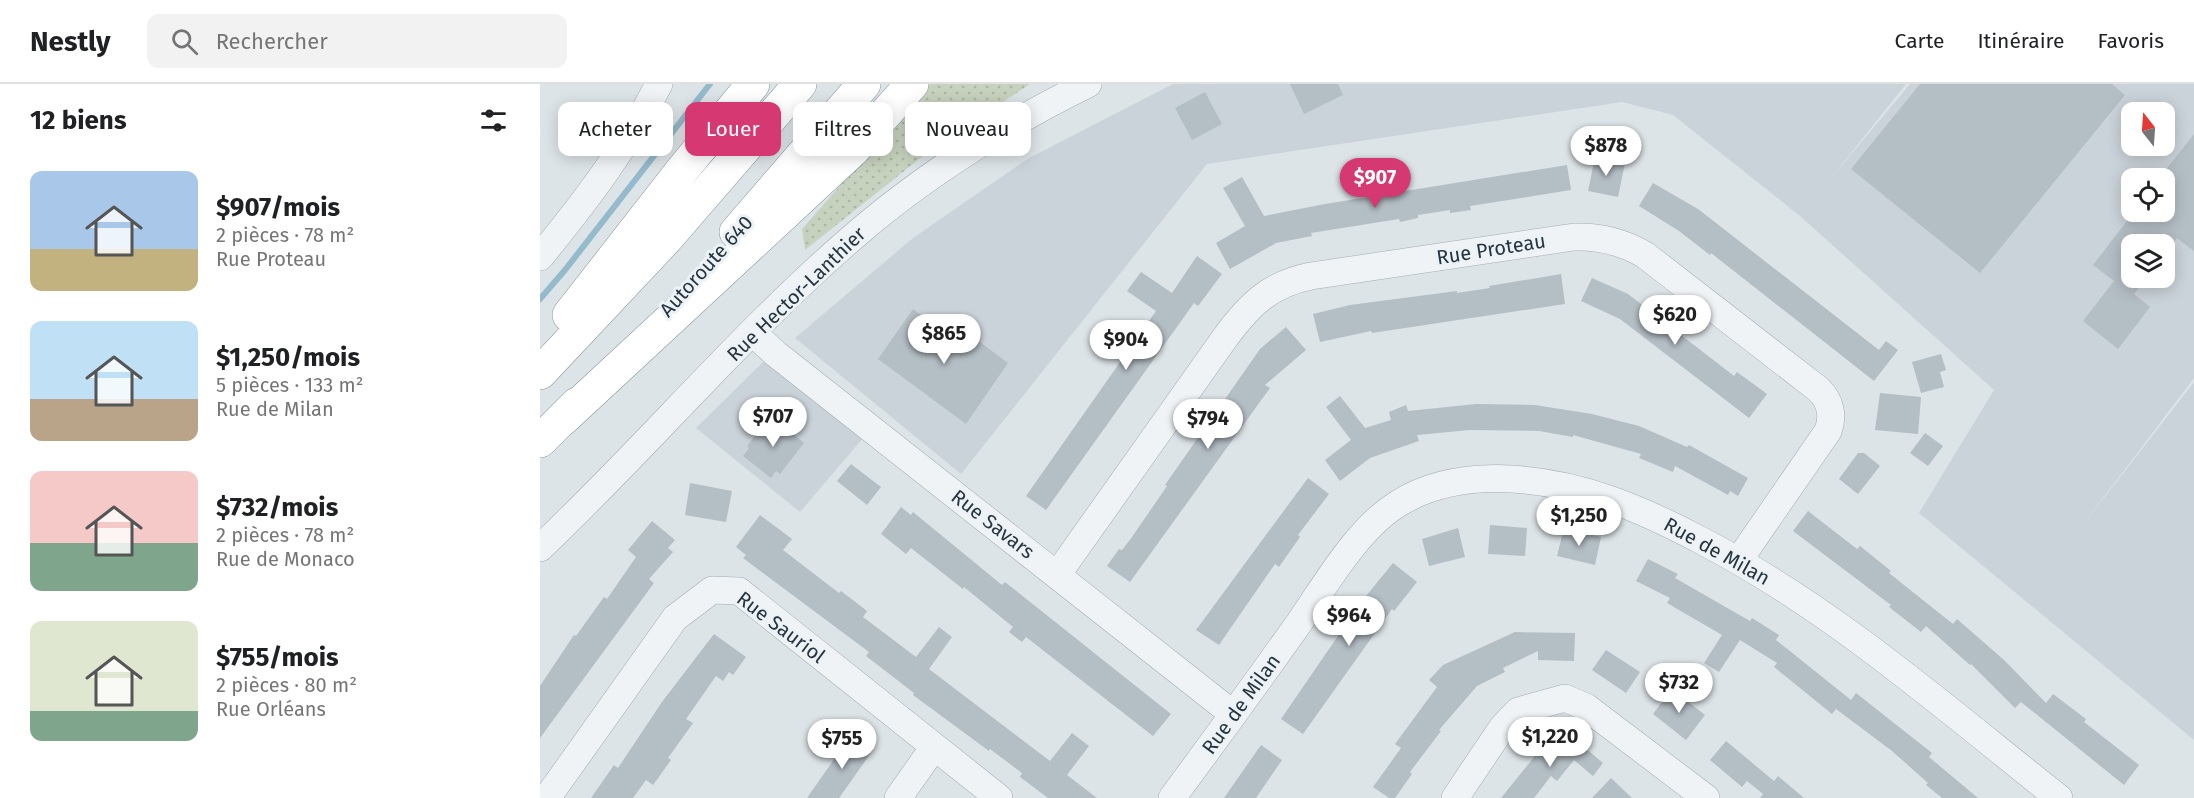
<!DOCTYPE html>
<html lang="fr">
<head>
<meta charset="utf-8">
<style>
  :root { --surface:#fff; --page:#f2f2f2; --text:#202124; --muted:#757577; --line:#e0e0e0; --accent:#d63971 }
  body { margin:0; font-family:"Fira Sans",sans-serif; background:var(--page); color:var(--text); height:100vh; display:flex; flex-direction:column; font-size:22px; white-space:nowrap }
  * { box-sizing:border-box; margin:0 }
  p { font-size:20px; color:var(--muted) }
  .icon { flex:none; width:33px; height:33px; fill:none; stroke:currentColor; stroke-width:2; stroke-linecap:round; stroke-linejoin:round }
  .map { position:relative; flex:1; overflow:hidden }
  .side { display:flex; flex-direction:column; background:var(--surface); width:540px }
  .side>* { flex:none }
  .banner { position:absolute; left:18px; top:18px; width:570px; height:54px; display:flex; gap:12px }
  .needle { width:39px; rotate:343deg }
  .controls { position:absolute; left:1581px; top:18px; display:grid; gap:12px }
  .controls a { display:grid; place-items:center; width:54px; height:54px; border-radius:12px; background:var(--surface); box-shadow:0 3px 15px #0003; font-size:30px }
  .price { position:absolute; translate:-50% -51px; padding:0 14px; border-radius:21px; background:#fff; color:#222; font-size:20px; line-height:39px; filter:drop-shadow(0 2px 3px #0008) }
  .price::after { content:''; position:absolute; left:50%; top:36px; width:18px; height:14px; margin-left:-9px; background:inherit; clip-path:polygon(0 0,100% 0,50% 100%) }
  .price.selected { background:var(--accent); color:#fff }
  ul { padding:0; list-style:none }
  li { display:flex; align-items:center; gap:18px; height:150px; padding:0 30px }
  li span { display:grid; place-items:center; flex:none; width:168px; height:120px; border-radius:12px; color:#555 }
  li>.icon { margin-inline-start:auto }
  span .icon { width:72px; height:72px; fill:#fffc; stroke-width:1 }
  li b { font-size:26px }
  h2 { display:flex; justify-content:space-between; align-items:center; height:72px; padding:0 30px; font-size:26px }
  .tag { padding:0 21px; border-radius:12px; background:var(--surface); box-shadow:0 3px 15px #0003; font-size:21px; line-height:54px }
  .tag.selected { background:var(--accent); color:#fff }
  header { display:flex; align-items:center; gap:36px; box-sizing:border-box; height:84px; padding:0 30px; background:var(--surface); border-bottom:2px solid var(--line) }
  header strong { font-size:28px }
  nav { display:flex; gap:33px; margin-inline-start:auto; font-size:21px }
  .search { width:420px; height:54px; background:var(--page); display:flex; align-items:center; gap:15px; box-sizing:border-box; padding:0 21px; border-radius:12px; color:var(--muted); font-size:22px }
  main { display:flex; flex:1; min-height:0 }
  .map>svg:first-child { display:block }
</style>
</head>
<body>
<header>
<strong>Nestly</strong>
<div class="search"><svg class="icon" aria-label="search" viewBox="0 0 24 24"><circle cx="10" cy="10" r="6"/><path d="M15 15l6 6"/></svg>Rechercher</div>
<nav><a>Carte</a><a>Itinéraire</a><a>Favoris</a></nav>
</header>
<main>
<section class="side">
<h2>12 biens<svg class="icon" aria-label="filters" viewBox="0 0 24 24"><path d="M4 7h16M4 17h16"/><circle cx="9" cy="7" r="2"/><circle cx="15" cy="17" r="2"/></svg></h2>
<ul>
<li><span style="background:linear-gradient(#a9c7e8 65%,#c2b280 0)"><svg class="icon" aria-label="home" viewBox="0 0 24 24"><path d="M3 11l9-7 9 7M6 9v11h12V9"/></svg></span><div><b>$907/mois</b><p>2 pièces · 78 m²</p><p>Rue Proteau</p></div></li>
<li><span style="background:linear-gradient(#bfe0f5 65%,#b9a48a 0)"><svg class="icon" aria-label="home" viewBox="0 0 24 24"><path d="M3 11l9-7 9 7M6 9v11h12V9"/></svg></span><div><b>$1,250/mois</b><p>5 pièces · 133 m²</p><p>Rue de Milan</p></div></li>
<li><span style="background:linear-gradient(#f6c9c9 60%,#7fa58c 0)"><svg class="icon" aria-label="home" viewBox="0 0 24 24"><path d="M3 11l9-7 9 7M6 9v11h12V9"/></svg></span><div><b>$732/mois</b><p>2 pièces · 78 m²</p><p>Rue de Monaco</p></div></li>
<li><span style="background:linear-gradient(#dfe7d0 75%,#7fa58c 0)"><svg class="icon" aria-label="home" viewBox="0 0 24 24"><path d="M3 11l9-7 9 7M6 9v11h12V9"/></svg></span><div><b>$755/mois</b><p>2 pièces · 80 m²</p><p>Rue Orléans</p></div></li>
</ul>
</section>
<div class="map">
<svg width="1654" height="714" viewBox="0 0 1654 714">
  <defs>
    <pattern id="grass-dots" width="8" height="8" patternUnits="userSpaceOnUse" patternTransform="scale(1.5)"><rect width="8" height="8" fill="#c7d2be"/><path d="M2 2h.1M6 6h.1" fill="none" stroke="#abb5a4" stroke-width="1.8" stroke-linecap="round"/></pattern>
  </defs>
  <rect width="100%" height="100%" fill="#dde4e8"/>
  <g fill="#cbd3da" fill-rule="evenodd">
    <path d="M 633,0 L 1366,0 L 1292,93 L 1370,0 L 1654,0 L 1654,294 L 1539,446 L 1654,298 L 1654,656 L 1379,429 L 1454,306 L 1260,132 L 1133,31 L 1082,18 L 667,80 L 421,390 L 255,254 L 373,154 L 489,74 ZM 1592,28 L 1624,28 L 1624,62 L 1592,62 ZM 1592,94 L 1624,94 L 1624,128 L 1592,128 ZM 1592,160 L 1624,160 L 1624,194 L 1592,194 Z"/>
    <path d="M 224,277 L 324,353 L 260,428 L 156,344 Z"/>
  </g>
  <path fill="url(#grass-dots)" d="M 390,0 L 490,0 L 388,68 L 265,166 L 262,145 Z"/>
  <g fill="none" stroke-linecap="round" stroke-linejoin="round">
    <path stroke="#95bacb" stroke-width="6" d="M 0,215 L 25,186 L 170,0"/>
  </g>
  <g fill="#b4bec5">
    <path d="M 750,0 L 798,0 L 803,11 L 764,30 Z"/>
    <path d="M 1380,0 L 1572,0 L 1585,11 L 1440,189 L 1311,85 Z"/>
    <path d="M 665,8 L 682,40 L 652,56 L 635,24 Z"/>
    <path d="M 1654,50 L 1654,167 L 1637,154 L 1632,160 L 1592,160 L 1592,194 L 1606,194 L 1594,210 L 1610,223 L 1578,265 L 1543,237 L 1574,197 L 1553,181 L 1594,128 L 1624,128 L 1624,88 Z"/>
    <path d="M 1055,73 L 1085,79 L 1078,113 L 1048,107 Z"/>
    <path d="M 1027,81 L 1031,106 L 930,122 L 931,126 L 910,129 L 910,126 L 878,131 L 878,134 L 860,138 L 859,135 L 771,149 L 772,152 L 736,159 L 690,185 L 676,159 L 705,142 L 683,104 L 702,93 L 724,132 L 785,120 Z"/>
    <path d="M 1113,99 L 1158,125 L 1339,266 L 1346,257 L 1358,266 L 1334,297 L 1171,169 L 1170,171 L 1139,147 L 1099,122 Z"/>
    <path d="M 657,172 L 682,190 L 658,222 L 654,219 L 506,426 L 486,412 L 616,227 L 587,207 L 601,188 L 632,209 Z"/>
    <path d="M 1021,190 L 1025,220 L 832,249 L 831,247 L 780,258 L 773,230 L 810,221 L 917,207 L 917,209 L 950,204 L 949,202 Z"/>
    <path d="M 1052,194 L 1088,210 L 1194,292 L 1197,288 L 1227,310 L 1209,334 L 1080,235 L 1041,217 Z"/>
    <path d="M 373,225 L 415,255 L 421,244 L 468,279 L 426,340 L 338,275 Z"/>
    <path d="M 746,243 L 766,266 L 725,301 L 730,304 L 590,498 L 567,482 L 579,465 L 582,466 L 592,453 L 627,402 L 625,401 L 720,265 Z"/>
    <path d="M 1401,270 L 1406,286 L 1400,288 L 1404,303 L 1381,309 L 1372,278 Z"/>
    <path d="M 1340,309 L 1381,313 L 1378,350 L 1335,346 Z"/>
    <path d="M 800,312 L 825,344 L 851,336 L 849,328 L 866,321 L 868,327 L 936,320 L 995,321 L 1052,330 L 1099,342 L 1147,363 L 1149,361 L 1208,394 L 1198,412 L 1190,407 L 1188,411 L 1135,382 L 1133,388 L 1099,374 L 1101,370 L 1033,351 L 1033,353 L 999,347 L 930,346 L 877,351 L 879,357 L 830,374 L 800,397 L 785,376 L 811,356 L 786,323 Z"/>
    <path d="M 231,332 L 264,359 L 240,390 L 236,387 L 231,394 L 203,372 L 209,364 L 207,362 Z"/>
    <path d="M 1385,349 L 1403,362 L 1388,382 L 1370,369 Z"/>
    <path d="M 1318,369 L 1324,369 L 1340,382 L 1318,410 L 1299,395 Z"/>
    <path d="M 311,380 L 341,403 L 327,421 L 297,397 Z"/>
    <path d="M 768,394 L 789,410 L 758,451 L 760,453 L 739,483 L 735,480 L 679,561 L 656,546 Z"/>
    <path d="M 150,399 L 192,407 L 186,438 L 145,431 Z"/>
    <path d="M 361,423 L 371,431 L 373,428 L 462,501 L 465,498 L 631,630 L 613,652 L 486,553 L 482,558 L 469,548 L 473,543 L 424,503 L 423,505 L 371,464 L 366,470 L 341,450 Z"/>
    <path d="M 1268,427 L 1317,465 L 1320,462 L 1351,487 L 1349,489 L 1413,540 L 1417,535 L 1464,576 L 1506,619 L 1513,610 L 1546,635 L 1544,638 L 1599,681 L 1584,701 L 1481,618 L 1475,624 L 1431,580 L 1430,581 L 1386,542 L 1381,548 L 1349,523 L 1351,521 L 1253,447 Z"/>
    <path d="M 220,431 L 252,455 L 243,466 L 299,509 L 301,507 L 327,527 L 323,533 L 376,573 L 399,543 L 412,553 L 389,585 L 510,677 L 532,649 L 549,662 L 527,691 L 557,714 L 508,714 L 480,693 L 482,689 L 450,665 L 449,667 L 373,611 L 374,609 L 326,572 L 329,568 L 203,474 L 206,471 L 196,463 Z"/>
    <path d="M 112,437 L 135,456 L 128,464 L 133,468 L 109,495 L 114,499 L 0,654 L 0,602 L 34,551 L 36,552 L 64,513 L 67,515 L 96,473 L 88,466 Z"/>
    <path d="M 950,441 L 987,444 L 985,472 L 948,470 Z"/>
    <path d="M 918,444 L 925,473 L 889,482 L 882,455 Z"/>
    <path d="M 1024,444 L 1061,453 L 1055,481 L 1017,472 Z"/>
    <path d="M 1108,475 L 1138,490 L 1135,494 L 1210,537 L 1212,534 L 1239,551 L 1236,556 L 1311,616 L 1316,609 L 1392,669 L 1389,673 L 1438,714 L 1402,714 L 1386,701 L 1388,699 L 1352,667 L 1296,625 L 1292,630 L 1234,583 L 1237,579 L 1200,556 L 1179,588 L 1164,579 L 1182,551 L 1127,519 L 1130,514 L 1096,497 Z"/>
    <path d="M 853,479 L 877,498 L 854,527 L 852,525 L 763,650 L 741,635 L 822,517 Z"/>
    <path d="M 975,548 L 1035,549 L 1034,577 L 998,576 L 998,567 L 963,584 L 965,588 L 937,602 L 899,646 L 901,647 L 870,688 L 872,690 L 855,714 L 849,714 L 833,703 L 861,664 L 855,660 L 897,603 L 889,596 L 903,581 Z"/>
    <path d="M 174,550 L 206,573 L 193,591 L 189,588 L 183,597 L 176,592 L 146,635 L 153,639 L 128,674 L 131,676 L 113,701 L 106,696 L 93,714 L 51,714 L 74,681 L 78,684 L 122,618 Z"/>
    <path d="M 1066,566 L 1100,588 L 1086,609 L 1052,586 Z"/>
    <path d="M 1132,605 L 1165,631 L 1146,656 L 1113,630 Z"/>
    <path d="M 311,651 L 333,666 L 299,714 L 267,714 Z"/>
    <path d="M 1012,651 L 1037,671 L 1044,663 L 1063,679 L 1053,692 L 1034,676 L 1017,697 L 1011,692 L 994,714 L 961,714 Z"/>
    <path d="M 1186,657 L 1234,697 L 1238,692 L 1264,714 L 1220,714 L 1223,710 L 1207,697 L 1202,703 L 1170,676 Z"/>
    <path d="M 721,661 L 742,676 L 716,714 L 684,714 Z"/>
    <path d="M 1071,694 L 1092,714 L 1052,714 Z"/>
  </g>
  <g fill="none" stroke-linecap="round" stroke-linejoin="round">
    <g stroke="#a2acb2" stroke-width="28">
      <g id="minor">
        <path d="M 0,173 C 44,119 87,63 119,0"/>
        <path d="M 213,249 L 236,270 L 693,630"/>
        <path d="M 0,464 C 111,359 209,240 326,142 C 394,85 469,39 548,0"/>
        <path d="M 517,491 L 687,251 C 711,219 731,200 771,192 L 1034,153 C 1060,152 1083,158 1105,171 L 1278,305 C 1290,316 1294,331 1288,347 L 1199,476"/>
        <path d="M 7,714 L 135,534 L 172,506 L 199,507 L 459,714"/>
        <path d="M 358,714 L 394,663"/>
        <path d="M 632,714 C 675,656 717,598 759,539 C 786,500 817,446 856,421 C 890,399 932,393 971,395 C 1042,399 1102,425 1164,458 C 1294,526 1405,624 1519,714"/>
        <path d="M 915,714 L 962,644 L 978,627 L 1025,614 L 1046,623 L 1166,714"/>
      </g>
    </g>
    <g stroke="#84949f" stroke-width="34">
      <g id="highway">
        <path d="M 196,148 L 324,0"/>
        <path d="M 29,231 L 143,85 L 213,0"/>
        <path d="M 0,289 L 127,154 L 260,0"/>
        <path d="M 23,335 L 313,66 L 372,0"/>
        <path d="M 0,357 L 37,320"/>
      </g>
    </g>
    <use href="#minor" stroke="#f0f3f6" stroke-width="27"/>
    <use href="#highway" stroke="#fff" stroke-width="33"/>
  </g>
  <g text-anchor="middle" stroke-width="6" stroke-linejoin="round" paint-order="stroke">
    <g font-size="20" fill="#26343f" stroke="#ecf2f5">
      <text transform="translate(951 165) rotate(-9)" y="7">Rue Proteau</text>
      <text transform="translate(166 182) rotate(-48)" y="7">Autoroute 640</text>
      <text transform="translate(256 210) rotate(-44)" y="7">Rue Hector-Lanthier</text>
      <text transform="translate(453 440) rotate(38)" y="7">Rue Savars</text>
      <text transform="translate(1177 467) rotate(29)" y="7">Rue de Milan</text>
      <text transform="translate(241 543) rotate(37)" y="7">Rue Sauriol</text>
      <text transform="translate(701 620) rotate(-54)" y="7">Rue de Milan</text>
    </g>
  </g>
</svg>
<div class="controls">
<a><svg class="needle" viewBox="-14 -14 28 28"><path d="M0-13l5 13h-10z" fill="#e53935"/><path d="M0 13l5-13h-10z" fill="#757577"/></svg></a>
<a><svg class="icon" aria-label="locate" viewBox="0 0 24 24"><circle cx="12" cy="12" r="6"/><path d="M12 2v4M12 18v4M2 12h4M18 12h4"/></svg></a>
<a><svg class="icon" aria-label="layers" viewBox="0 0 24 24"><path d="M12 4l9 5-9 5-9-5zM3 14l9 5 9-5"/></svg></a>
</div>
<b class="price" style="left:1066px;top:93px">$878</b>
<b class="price selected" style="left:835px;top:125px">$907</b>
<b class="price" style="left:1135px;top:262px">$620</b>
<b class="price" style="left:404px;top:281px">$865</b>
<b class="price" style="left:586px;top:287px">$904</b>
<b class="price" style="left:233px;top:364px">$707</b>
<b class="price" style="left:668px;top:366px">$794</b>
<b class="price" style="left:1039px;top:463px">$1,250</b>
<b class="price" style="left:809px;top:563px">$964</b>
<b class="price" style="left:1139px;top:630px">$732</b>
<b class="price" style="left:1010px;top:684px">$1,220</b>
<b class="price" style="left:302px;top:686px">$755</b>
<div class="banner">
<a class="tag">Acheter</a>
<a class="tag selected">Louer</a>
<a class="tag">Filtres</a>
<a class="tag">Nouveau</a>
</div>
</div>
</main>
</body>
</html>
